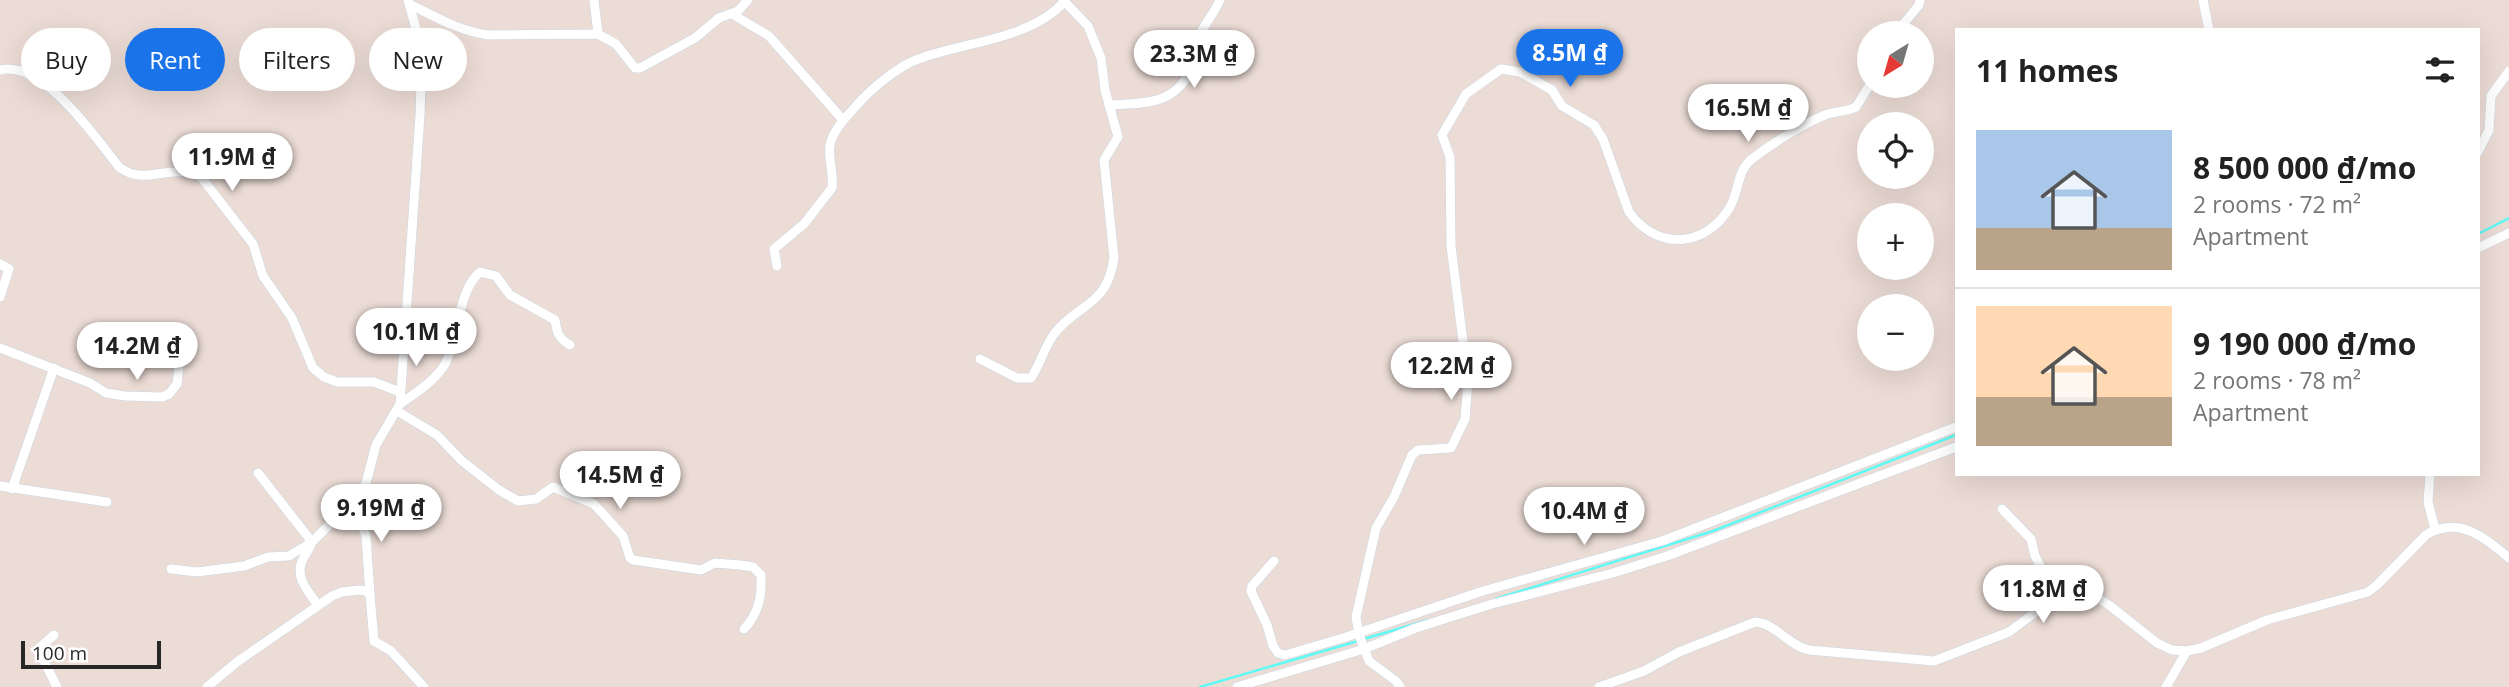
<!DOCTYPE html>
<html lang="en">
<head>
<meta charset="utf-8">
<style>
  :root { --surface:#fff; --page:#f6f6f6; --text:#222; --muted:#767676; --line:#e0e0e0; --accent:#1a73e8 }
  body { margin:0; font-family:"Open Sans",sans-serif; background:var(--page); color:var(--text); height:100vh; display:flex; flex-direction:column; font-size:26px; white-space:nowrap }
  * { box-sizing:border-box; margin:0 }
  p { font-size:23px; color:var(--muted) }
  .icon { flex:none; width:38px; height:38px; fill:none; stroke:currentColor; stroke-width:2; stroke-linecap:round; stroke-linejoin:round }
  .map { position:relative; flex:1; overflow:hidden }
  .panel { position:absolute; left:1955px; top:28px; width:525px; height:448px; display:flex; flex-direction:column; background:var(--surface); border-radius:0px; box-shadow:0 7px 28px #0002 }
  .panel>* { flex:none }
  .top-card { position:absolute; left:21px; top:28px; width:665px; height:63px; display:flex; gap:14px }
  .needle { width:46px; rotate:217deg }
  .buttons { position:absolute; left:1857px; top:21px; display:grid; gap:14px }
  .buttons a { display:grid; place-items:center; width:77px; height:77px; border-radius:50%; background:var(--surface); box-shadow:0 7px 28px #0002; font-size:35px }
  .scale { position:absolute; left:21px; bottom:18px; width:140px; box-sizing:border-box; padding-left:7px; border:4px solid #272727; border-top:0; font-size:19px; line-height:24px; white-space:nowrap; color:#272727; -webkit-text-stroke:5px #fff; paint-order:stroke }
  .price { position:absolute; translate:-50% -60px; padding:0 16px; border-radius:24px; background:#fff; color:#222; font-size:23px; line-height:46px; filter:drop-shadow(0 2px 4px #0008) }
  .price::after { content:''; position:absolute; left:50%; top:42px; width:21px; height:16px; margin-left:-10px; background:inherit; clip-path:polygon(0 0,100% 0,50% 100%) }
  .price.selected { background:var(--accent); color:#fff }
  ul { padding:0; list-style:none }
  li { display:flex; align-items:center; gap:21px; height:175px; padding:0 21px }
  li+li { border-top:2px solid var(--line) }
  li span { display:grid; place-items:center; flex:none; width:196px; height:140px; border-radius:0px; color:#555 }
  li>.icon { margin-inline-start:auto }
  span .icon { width:84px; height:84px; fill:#fffc; stroke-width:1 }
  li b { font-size:30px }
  h2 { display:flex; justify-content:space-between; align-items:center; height:84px; padding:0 21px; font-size:30px }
  .pill { padding:0 24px; border-radius:32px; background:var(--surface); box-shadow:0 7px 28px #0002; font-size:24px; line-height:63px }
  .pill.selected { background:var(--accent); color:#fff }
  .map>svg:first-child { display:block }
</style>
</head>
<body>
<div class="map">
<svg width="2509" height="687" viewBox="0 0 2509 687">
  <rect width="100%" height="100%" fill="#ecdcd6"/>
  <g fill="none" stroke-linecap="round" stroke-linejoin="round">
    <g stroke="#5dfaf6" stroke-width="2.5">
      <path d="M 2478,234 L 2509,218"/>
      <path d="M 1495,599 L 1713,531 L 1956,435"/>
      <path d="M 1364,639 L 1428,620"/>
      <path d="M 1200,687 L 1358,641"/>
    </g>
    <g stroke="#cbd6e2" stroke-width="10">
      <g id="minor">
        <path d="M 594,0 L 598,34"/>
        <path d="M 2203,0 L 2209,30"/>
        <path d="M 409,4 C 436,17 459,31 488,35 L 598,34 L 616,44 L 635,68 L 640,68 L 695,38 L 719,18 L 738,11 L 748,0"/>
        <path d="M 732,14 L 769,36 L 843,120"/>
        <path d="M 1896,33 L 1919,5 L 1920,0"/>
        <path d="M 0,70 C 43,60 95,137 119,167 C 146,188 171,161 201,177 L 253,244 L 263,276 L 292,318 L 313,368 L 324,377 L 337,382 L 374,382 L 400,392"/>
        <path d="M 1109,105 C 1141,103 1175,106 1190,70 C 1193,63 1191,55 1193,48 C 1199,31 1213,16 1220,0"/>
        <path d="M 2478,152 L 2489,130 L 2491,96 L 2509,71"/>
        <path d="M 2478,248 L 2509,233"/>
        <path d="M 0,264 L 9,269 L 0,297"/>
        <path d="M 777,266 L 774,249 L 804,224 L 832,188 C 834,174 828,159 830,145 C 833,130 847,116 857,105 C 870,90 897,67 916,60 C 962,42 1030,40 1064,2"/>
        <path d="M 0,348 L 90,383 L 106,393 L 125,396 L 162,397 L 169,394 L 177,384 L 179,365"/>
        <path d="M 980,359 L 1017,378 L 1031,378 C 1040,365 1044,348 1054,334 C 1079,302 1107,307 1114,258 L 1104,160 L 1118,137 L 1105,90 L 1101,58 L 1088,26 L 1063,0"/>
        <path d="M 400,404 C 416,393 435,381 445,364 C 458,339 458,290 480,272 L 496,276 L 510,295 L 555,320 C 557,333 558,338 570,345"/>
        <path d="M 397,411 L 437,435 L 462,461 L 499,490 L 518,501 L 536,499 L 553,487 L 594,504 L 623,536 L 630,558 L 633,560 L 701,570 L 715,563 L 740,565 L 753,567 L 761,575 C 762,596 759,613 744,629"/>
        <path d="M 258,473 L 312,542 C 310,549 307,551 304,557 C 293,575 307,590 317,604"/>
        <path d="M 2430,474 L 2428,502 L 2435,529"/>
        <path d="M 0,486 L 107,502"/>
        <path d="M 12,489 L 54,368"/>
        <path d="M 353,503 L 366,536 L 370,595"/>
        <path d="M 2002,509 L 2031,539 L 2035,556 L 2057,598"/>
        <path d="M 1274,561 L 1252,586 L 1251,591 L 1267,625 L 1273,646 L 1278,653 L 1285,655 L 1343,638 L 1483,591 L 1662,541 L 1956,427"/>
        <path d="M 171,569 L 197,572 L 244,566 L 268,557 L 289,556 L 312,542 L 359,495 L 366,483 L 376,445 L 400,404 L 420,115 L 422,50 L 408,0"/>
        <path d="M 54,635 L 38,649 L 57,687"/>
        <path d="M 207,687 L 237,662 L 332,596 L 342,592 L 359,590 L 366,591 L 370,595 L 374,641 L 391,651 L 424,687"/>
        <path d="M 1237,687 L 1364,649 L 1416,628 L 1492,604 L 1613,573 L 1667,556 L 1956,447"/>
        <path d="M 1400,687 L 1396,681 L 1369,661 L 1359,635 L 1356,617 L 1376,528 L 1394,497 L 1412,455 L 1418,450 L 1451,448 L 1465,419 L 1468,381 L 1451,246 L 1450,157 L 1442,135 L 1466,94 L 1501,69 L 1520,72 L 1552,90 L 1562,106 L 1594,125 L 1603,139 L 1629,212 C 1657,251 1706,248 1730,207 C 1739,192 1737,170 1752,159 C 1770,145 1804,123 1825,115 C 1835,111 1847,112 1856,107 L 1869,86"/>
        <path d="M 1599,687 L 1644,671 L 1679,652 L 1755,622 C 1775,623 1789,646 1809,650 L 1934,661 L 2009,632 L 2045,605 L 2057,598 L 2082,595 L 2096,597 L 2109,605 L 2157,643 L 2172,650 L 2187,651 L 2201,648 L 2267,620 L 2368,592 L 2377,585 L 2426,535 C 2458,515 2484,537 2509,558"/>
        <path d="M 2166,687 L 2187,651"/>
      </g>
    </g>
    <use href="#minor" stroke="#fff" stroke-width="9"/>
  </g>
</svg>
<div class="buttons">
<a><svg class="needle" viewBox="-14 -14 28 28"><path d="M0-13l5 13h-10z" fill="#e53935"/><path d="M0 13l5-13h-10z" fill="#767676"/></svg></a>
<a><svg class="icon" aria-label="locate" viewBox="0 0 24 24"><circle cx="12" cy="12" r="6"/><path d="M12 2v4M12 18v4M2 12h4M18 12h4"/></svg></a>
<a>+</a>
<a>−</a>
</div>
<div class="scale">100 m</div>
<b class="price selected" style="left:1570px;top:89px">8.5M ₫</b>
<b class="price" style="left:1194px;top:90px">23.3M ₫</b>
<b class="price" style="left:1748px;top:144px">16.5M ₫</b>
<b class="price" style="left:232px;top:193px">11.9M ₫</b>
<b class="price" style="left:416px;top:368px">10.1M ₫</b>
<b class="price" style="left:137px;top:382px">14.2M ₫</b>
<b class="price" style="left:1451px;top:402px">12.2M ₫</b>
<b class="price" style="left:620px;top:511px">14.5M ₫</b>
<b class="price" style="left:381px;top:544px">9.19M ₫</b>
<b class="price" style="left:1584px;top:547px">10.4M ₫</b>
<b class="price" style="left:2043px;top:625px">11.8M ₫</b>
<div class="top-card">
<a class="pill">Buy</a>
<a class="pill selected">Rent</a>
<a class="pill">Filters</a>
<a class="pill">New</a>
</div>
<section class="panel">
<h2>11 homes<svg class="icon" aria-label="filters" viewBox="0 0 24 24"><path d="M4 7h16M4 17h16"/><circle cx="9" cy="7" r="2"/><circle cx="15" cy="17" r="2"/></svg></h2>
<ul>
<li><span style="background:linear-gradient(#a9c7e8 70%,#b9a48a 0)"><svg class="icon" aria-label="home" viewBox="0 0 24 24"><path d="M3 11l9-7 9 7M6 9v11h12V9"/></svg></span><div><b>8 500 000 ₫/mo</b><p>2 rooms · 72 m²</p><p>Apartment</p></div></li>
<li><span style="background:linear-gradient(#ffd9b3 65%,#b9a48a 0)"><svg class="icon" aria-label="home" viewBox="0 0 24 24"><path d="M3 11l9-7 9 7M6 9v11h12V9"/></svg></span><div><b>9 190 000 ₫/mo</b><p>2 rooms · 78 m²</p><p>Apartment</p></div></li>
</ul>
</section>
</div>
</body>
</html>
